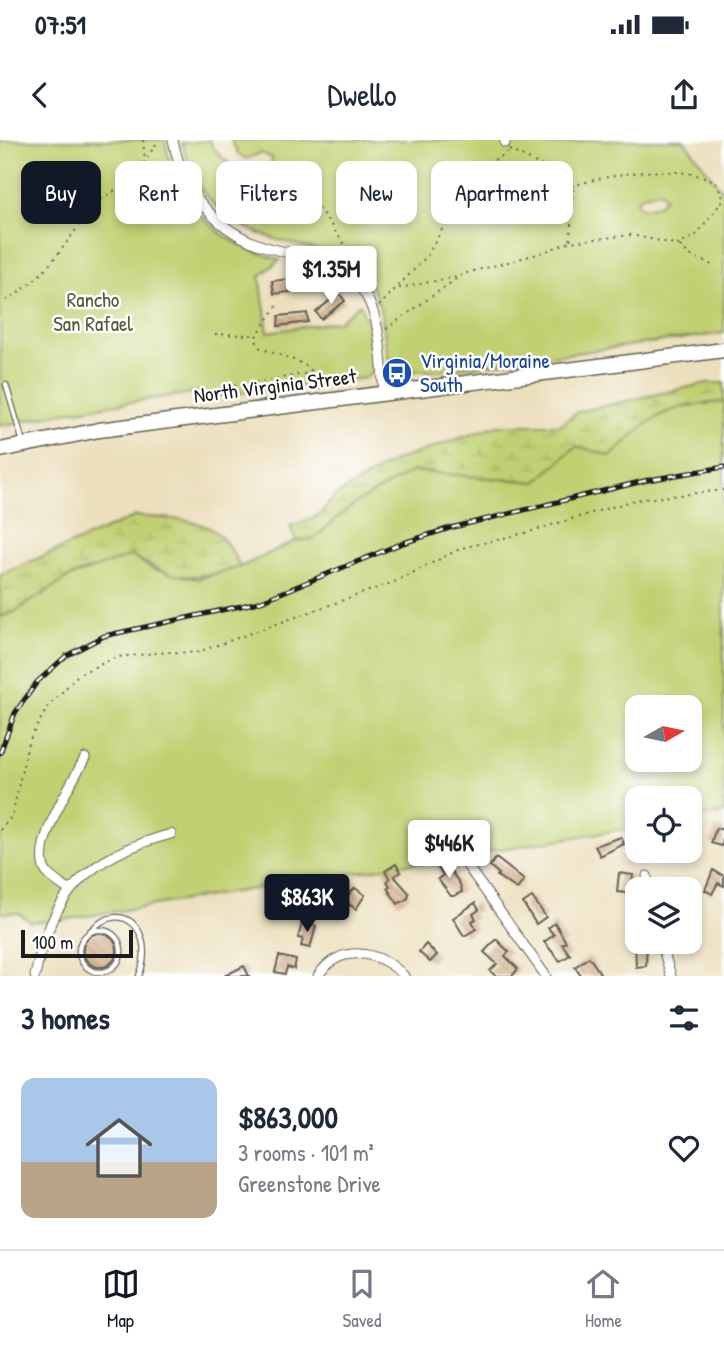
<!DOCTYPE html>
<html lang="en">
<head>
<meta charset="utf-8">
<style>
  :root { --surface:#fff; --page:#f2f2f3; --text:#1f2937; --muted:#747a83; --line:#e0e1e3; --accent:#111827 }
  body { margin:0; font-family:"Patrick Hand",sans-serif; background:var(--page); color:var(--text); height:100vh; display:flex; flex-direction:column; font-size:26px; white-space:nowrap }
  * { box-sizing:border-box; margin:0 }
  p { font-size:23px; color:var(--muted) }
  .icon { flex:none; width:38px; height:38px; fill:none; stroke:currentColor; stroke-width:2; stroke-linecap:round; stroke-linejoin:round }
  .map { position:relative; height:836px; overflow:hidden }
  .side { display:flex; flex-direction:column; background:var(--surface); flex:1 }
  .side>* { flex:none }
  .guide { position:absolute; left:21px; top:21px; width:682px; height:63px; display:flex; gap:14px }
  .needle { width:46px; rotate:81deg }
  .tools { position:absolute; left:625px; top:555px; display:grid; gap:14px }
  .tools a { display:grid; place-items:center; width:77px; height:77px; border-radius:14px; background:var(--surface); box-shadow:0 4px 10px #0003; font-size:35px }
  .scale { position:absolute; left:21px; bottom:18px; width:112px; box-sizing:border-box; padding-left:7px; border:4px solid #1c1c1c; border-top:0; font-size:19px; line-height:24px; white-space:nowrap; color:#1c1c1c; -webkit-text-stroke:5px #fff; paint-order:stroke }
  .price { position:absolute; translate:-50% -60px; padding:0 16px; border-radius:7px; background:#fff; color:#222; font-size:23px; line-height:46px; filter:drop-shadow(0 2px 4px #0008) }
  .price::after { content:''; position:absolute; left:50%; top:42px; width:21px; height:16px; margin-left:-10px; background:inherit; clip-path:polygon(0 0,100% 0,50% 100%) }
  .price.current { background:var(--accent); color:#fff }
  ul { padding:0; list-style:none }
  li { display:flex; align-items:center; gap:21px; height:175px; padding:0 21px }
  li+li { border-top:2px solid var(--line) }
  li span { display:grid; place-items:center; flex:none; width:196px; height:140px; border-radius:14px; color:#555 }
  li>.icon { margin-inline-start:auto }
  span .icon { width:84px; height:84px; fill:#fffc; stroke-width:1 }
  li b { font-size:30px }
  h2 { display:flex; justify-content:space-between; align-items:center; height:84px; padding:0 21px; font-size:30px }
  .chip { padding:0 24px; border-radius:14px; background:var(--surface); box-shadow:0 4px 10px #0003; font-size:24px; line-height:63px }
  .chip.current { background:var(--accent); color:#fff }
  .status { display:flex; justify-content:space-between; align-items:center; height:49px; padding:0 35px; background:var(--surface); direction:ltr }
  .status svg { height:19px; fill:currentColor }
  header { display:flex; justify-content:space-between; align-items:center; height:91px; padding:0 21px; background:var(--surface); font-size:32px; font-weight:600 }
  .menu { display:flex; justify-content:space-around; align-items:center; height:98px; border-top:2px solid var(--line); background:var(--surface); font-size:19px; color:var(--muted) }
  .menu a { display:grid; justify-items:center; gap:4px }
  .menu .current { color:var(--accent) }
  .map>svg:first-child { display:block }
</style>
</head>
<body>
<div class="status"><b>07:51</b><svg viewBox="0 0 49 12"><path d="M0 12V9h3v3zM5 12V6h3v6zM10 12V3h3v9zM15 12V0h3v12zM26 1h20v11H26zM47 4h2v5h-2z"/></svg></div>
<header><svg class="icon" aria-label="back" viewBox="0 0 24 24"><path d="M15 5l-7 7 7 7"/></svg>Dwello<svg class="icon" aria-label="share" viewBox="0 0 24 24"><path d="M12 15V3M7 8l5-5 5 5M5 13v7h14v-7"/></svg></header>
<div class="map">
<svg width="724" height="836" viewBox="0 0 724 836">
  <defs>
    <pattern id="wetland-marsh" width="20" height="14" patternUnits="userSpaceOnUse" patternTransform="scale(1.75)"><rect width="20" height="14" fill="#c1d072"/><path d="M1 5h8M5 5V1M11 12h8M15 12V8" fill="none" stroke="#a5b262"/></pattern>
    <pattern id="building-back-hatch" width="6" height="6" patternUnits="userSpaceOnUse" patternTransform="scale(1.75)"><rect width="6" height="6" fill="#d6b390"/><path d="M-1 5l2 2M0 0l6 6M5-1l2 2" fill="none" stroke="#b7997c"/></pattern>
  </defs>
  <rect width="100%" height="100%" fill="#fff"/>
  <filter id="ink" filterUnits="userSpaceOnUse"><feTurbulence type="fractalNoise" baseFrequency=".0143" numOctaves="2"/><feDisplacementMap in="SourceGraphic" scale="14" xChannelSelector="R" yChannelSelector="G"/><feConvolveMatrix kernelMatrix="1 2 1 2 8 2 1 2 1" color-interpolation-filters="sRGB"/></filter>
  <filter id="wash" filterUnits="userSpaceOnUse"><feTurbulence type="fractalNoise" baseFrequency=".00686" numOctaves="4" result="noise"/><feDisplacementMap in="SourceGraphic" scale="28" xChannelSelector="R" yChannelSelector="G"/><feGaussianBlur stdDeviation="1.57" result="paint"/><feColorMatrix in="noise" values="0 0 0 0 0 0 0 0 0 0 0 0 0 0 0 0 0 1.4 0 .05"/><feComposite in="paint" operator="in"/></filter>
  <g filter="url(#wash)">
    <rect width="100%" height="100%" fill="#ebdfbc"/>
    <g fill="#c1d072" stroke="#6e7647" stroke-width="2" fill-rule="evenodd">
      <path d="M 0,0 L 165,0 C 176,65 218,103 280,120 L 260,136 L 268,192 L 339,181 L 360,164 L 367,183 L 373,230 L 366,238 L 206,257 L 199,252 L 70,271 L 0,286 Z"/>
      <path d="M 210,0 C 212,12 243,37 255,36 C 260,36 267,32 271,30 L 272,18 L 261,13 L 246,19 L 238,14 L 231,0 L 474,0 L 553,5 L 593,0 L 684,0 L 724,53 L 724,193 L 439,231 L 396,231 C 376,214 397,155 349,123 C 332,111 312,109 293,104 C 233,89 198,65 182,3 ZM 660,51 L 665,57 L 659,65 L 642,68 L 637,63 L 640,56 Z"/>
      <path d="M 724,262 L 724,673 L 690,679 L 690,658 L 637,658 L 637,687 L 56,781 L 31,782 L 18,773 L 0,773 L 0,477 L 14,472 L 69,437 L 132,415 L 152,429 L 198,439 L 240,427 L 296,401 L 313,399 L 353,365 L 413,331 L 536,342 L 576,306 L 611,316 C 654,275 662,266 724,262 ZM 637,567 L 690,567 L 690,620 L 637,620 Z"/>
    </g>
    <g fill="url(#wetland-marsh)" stroke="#6e7647" stroke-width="2">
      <path d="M 707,243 L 724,243 L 724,262 C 662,266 654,275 611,316 L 576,306 L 536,342 L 413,331 L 353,365 L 313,399 L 296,401 L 290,386 L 309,380 L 321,373 L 335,356 L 394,321 L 498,285 L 560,285 L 577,272 Z"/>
      <path d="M 136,376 C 186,381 218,374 240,427 C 194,440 173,442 132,415 L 69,437 L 14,472 L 0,477 L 0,435 Z"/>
    </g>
    <g id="blocks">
      <g fill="url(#building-back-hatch)">
        <path d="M 304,137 L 305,150 L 274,154 L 272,141 Z"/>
        <path d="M 339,153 L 345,161 L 321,179 L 316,172 Z"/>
        <path d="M 307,173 L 308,182 L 278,186 L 279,176 Z"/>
        <path d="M 716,688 L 724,690 L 722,706 L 711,703 Z"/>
        <path d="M 621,697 L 624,704 L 600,716 L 595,706 Z"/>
        <path d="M 496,718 L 524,740 L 517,749 L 497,736 L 499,734 L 490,726 Z"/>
        <path d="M 443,720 L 460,744 L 462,752 L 454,756 L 451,756 L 438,739 L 443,735 L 436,725 Z"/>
        <path d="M 396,724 L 401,732 L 394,736 L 409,753 L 408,758 L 398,764 L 387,748 L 390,746 L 387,741 L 390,739 L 385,731 Z"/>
        <path d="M 713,730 L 724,736 L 724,746 L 718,743 L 712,754 L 705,750 Z"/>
        <path d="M 619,733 L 633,735 L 632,745 L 637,749 L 637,795 L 634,796 L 631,785 L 627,753 L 617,752 Z"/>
        <path d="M 355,748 L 365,755 L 356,769 L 343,760 Z"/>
        <path d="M 532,757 L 546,777 L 536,784 L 523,763 Z"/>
        <path d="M 475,763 L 479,770 L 473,774 L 476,779 L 472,781 L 476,789 L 464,796 L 453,778 Z"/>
        <path d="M 303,780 L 316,786 L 310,808 L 301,806 L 303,799 L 298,798 Z"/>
        <path d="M 555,783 L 566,802 L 562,804 L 570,815 L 560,821 L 544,802 L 554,795 L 548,788 Z"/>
        <circle cx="100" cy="810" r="17"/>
        <path d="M 496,799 L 509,812 L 505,816 L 518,829 L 512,836 L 496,836 L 490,831 L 497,824 L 484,812 Z"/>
        <path d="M 635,802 L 647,802 L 646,826 L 636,827 Z"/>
        <path d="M 426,804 L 437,815 L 430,822 L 419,812 Z"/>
        <path d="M 279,816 L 296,820 L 294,829 L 287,827 L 285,834 L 275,832 Z"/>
        <path d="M 589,817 L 600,833 L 595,836 L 581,836 L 575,827 Z"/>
        <path d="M 244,826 L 249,836 L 224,836 Z"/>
      </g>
    </g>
  </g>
  <g filter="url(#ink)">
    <use href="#blocks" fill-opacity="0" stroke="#646054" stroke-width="2"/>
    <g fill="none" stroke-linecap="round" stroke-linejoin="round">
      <g stroke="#646054" stroke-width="7">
        <g id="service">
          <path d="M 6,245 L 23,302"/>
          <circle cx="100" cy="811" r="21"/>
          <path d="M 90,791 C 125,756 156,794 139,836"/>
        </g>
      </g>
      <g stroke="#646054" stroke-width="11">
        <g id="minor">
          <path d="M 173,0 C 184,56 221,97 277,110 C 311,118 345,121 365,154 C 382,182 381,222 384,254"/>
          <path d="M 505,0 L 505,3"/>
          <path d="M 461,717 L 546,836"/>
          <path d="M 647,736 L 649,749"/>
          <path d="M 69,750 C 62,745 53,740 47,733 C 28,709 73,642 85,618"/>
          <path d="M 661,802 L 671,836"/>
          <path d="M 35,836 C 52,751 89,716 171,694"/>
          <path d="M 318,836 C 339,803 380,810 404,836"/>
        </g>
      </g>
      <g stroke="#646054" stroke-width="17">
        <path id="primary" d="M 0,310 L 99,290 L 724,210"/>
      </g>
      <g stroke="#646054" stroke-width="2" stroke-dasharray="2 5" stroke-linecap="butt">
        <path d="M 143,0 L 145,20"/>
        <path d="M 509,10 L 563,36 L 573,46 L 570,102"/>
        <path d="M 237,52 L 267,58 L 299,51 L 307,52 L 353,116 L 355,130"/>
        <path d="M 680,106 L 690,115 L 714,126"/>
        <path d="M 399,148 L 456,137"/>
        <path d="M 6,160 C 46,139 65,103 91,69 C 102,55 118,51 130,40 C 143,28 149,13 159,0"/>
        <path d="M 277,166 L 255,198 L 259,207 C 283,219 316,219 321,249"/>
        <path d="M 379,166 L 427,116 L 474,33 C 484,22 498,20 510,11"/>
        <path d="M 386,189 L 463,134 L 541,113 L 570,102 L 631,95 L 679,105 L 696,95 L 724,59 L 716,42 C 680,23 611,33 573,46"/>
        <path d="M 215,194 L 255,195"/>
        <path d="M 200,252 L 304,234 L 311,230"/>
        <path d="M 0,690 L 12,676 L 28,603 L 47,568 L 79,534 L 117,517 L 168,512 L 195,513 L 394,442 L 462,408 L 525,393 L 635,360 L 724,350"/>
      </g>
      <use href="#service" stroke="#fff" stroke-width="4.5"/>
      <use href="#minor" stroke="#fff" stroke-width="9"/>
      <use href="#primary" stroke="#fff" stroke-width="14"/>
      <g stroke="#1c1c1c" stroke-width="5">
        <path id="rail" d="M 0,613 L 15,573 L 37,542 L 66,516 L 104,496 L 259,462 L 400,404 L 450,388 L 648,340 L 724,327"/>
      </g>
      <use href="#rail" stroke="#fff" stroke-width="2.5" stroke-dasharray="8" stroke-linecap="butt"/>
    </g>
  </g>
  <defs>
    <g id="bus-disc" transform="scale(1.575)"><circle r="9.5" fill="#1a4fb4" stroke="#fff"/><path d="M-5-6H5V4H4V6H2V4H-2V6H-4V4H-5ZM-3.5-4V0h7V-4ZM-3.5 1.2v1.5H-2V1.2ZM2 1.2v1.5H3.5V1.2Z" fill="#fff"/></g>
  </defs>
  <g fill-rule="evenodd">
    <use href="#bus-disc" x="397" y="233"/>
  </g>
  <g text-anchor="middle" stroke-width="5" stroke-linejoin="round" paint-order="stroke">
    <g font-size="21" fill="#565b3a" stroke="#fff">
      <text x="93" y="167">Rancho<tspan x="93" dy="24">San Rafael</tspan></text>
    </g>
    <g font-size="21" fill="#164399" stroke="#fff" text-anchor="start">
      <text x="420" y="228">Virginia/Moraine<tspan x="420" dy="24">South</tspan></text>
    </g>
    <g font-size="21" fill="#1c1c1c" stroke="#fff">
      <text transform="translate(275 246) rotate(-7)" y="7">North Virginia Street</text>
    </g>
  </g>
</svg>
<div class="tools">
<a><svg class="needle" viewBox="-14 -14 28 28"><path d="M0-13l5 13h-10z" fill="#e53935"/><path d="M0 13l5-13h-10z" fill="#747a83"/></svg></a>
<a><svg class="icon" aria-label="locate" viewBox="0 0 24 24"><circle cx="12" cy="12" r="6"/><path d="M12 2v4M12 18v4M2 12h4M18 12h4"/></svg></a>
<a><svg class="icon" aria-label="layers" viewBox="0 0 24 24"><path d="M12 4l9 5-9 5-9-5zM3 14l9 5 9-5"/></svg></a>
</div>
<div class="scale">100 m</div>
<b class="price" style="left:331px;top:166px">$1.35M</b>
<b class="price" style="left:449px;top:740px">$446K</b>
<b class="price current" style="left:307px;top:794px">$863K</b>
<div class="guide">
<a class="chip current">Buy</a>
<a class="chip">Rent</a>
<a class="chip">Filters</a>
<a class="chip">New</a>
<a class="chip">Apartment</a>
</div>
</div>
<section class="side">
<h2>3 homes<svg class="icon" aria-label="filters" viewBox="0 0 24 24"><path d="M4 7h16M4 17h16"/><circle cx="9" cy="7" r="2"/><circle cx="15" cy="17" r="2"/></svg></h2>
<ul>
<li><span style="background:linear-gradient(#a9c7e8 60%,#b9a48a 0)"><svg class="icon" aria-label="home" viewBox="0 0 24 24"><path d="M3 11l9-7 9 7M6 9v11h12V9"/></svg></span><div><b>$863,000</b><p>3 rooms · 101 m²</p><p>Greenstone Drive</p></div><svg class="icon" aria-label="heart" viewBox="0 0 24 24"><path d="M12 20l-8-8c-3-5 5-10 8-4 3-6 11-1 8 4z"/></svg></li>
</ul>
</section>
<nav class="menu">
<a class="current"><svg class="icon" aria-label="map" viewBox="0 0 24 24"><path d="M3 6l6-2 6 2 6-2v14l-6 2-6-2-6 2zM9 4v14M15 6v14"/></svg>Map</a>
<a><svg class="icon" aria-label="saved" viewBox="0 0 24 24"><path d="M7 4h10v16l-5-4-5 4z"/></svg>Saved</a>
<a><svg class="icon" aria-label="home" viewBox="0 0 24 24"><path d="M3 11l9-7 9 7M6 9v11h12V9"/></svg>Home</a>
</nav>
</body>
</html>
